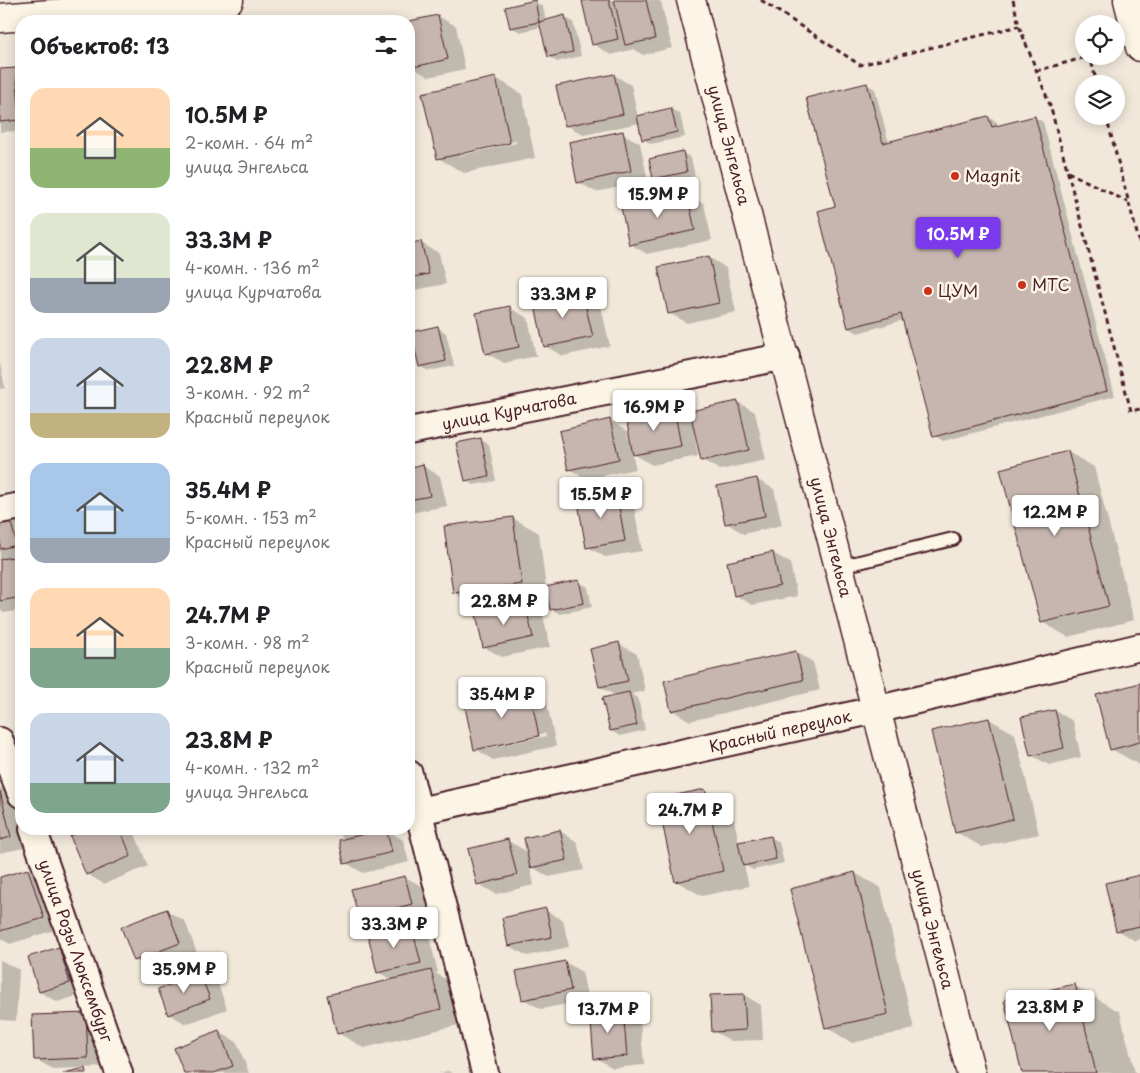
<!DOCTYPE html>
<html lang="ru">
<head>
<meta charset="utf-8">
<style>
  :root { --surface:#fff; --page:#f2f2f2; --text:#202124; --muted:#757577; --accent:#7c3aed }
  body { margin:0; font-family:"Playpen Sans",sans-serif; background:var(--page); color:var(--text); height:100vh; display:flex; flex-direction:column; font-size:19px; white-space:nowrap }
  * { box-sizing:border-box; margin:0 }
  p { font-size:16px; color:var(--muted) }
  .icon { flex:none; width:28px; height:28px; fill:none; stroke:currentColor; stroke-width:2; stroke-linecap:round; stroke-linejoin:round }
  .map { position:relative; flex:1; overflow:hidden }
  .side { position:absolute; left:15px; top:15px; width:400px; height:820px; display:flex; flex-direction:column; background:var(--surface); border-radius:20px; box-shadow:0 2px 12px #0003 }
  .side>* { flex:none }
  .buttons { position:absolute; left:1075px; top:15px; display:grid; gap:10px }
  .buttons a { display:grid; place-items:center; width:50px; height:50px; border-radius:50%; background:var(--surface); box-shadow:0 2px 12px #0003; font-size:25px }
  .price { position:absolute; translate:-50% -42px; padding:0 11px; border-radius:5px; background:#fff; color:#222; font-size:16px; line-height:32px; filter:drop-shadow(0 1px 2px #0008) }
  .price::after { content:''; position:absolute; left:50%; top:30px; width:15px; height:11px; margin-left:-8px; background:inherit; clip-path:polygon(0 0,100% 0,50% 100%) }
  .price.on { background:var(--accent); color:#fff }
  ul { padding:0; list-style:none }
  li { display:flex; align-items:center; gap:15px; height:125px; padding:0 15px }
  li span { display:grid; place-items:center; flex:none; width:140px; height:100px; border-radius:15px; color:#555 }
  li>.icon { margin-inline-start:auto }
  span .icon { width:60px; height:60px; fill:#fffc; stroke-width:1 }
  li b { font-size:21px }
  h2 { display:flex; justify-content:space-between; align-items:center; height:60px; padding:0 15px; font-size:21px }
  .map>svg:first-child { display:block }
</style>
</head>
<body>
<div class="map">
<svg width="1140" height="1073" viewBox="0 0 1140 1073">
  <rect width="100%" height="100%" fill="#f1e8da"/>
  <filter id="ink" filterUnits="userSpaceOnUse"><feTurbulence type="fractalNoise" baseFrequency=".02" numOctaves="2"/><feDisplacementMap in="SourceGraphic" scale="10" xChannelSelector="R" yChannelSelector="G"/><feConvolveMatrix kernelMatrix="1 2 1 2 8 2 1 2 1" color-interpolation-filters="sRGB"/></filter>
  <g filter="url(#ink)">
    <g fill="#0003" fill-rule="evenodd">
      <path d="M 593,0 L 657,0 L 661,2 L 672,48 L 643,55 L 634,49 L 611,55 L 593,44 Z"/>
      <path d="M 535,2 L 543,7 L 546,21 L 565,17 L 573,22 L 581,56 L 557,62 L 549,57 L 542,27 L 520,32 L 511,27 Z"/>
      <path d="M 438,16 L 456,26 L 465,69 L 429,77 L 411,67 L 409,55 L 409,23 Z"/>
      <path d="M 16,69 L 21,73 L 21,131 L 0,132 L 0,71 Z"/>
      <path d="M 614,75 L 631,85 L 638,117 L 671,109 L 680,114 L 685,137 L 651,144 L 643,139 L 639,123 L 584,135 L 566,125 Z"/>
      <path d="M 496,78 L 522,94 L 535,158 L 464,173 L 438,158 ZM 516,141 L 516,143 L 458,156 L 458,153 Z"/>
      <path d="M 866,84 L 875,89 L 889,143 L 988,117 L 997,122 L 998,127 L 1034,117 L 1043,122 L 1115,396 L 943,441 L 935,436 L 904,320 L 858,333 L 849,328 L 836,207 Z"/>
      <path d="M 622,133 L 640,143 L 648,181 L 596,192 L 578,182 Z"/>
      <path d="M 683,153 L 691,158 L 695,176 L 663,183 L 654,178 Z"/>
      <path d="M 687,194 L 704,204 L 712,240 L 647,254 L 630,244 Z"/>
      <path d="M 421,243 L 439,253 L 446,284 L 409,291 L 409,246 Z"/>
      <path d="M 709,257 L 726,268 L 736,312 L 687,323 L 669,313 Z"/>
      <path d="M 582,292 L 600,302 L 610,346 L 563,356 L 545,346 L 536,302 Z"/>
      <path d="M 510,308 L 528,318 L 536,356 L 504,363 L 486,353 Z"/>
      <path d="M 438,328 L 446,333 L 454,366 L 428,371 L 420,366 Z"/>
      <path d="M 0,362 L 5,388 L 0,389 Z"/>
      <path d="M 738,402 L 755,412 L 766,460 L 720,470 L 702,460 L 696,434 L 694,434 L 698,456 L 652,465 L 632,453 L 636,469 L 586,479 L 569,469 L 610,421 L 627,431 L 629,441 L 674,410 L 694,421 Z"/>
      <path d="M 480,440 L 489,444 L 496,481 L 474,485 L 466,480 Z"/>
      <path d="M 1068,452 L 1094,467 L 1134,620 L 1068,637 L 1042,622 Z"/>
      <path d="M 423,466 L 440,476 L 447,506 L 410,513 L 409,469 Z"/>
      <path d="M 756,479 L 774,489 L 782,525 L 744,534 L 726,523 Z"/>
      <path d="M 615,491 L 633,501 L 642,551 L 605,557 L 588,547 Z"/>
      <path d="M 8,513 L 21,520 L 21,610 L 4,613 L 0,610 L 0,515 Z"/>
      <path d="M 513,518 L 539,533 L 546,588 L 579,582 L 588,587 L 592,607 L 560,614 L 551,609 L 549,599 L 480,608 L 454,593 L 446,527 Z"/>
      <path d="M 773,553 L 790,563 L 797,596 L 752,605 L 735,595 Z"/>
      <path d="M 525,605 L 543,615 L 550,647 L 502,657 L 484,647 Z"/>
      <path d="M 619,644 L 637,654 L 645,691 L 631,694 L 638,698 L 645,730 L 620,736 L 611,731 L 616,696 L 600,687 Z"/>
      <path d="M 796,652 L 813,662 L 820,690 L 690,721 L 672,710 Z"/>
      <path d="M 1140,684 L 1140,764 L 1138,764 L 1111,749 Z"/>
      <path d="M 529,689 L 546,699 L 556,746 L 493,760 L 476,749 ZM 545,733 L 546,736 L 489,748 L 489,746 Z"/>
      <path d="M 1055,711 L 1073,721 L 1081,757 L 1049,765 L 1031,755 Z"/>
      <path d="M 989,719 L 1015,734 L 1039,834 L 982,847 L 956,832 Z"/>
      <path d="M 0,787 L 16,797 L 21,829 L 28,847 L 0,853 Z"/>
      <path d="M 705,790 L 731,805 L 739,843 L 771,837 L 779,842 L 784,863 L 753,870 L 744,865 L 749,886 L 702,896 L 676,881 Z"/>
      <path d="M 409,828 L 409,830 L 393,834 L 403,840 L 409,862 L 363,873 L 346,863 L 346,839 L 336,833 L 335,829 Z"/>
      <path d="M 92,829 L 133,829 L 148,866 L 104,884 L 87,874 L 72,837 Z"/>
      <path d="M 560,831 L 577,842 L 584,870 L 549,877 L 530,866 L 534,885 L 496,894 L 478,884 L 508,841 L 528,852 Z"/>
      <path d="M 28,870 L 46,880 L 61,928 L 10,944 L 0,938 L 0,878 Z"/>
      <path d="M 855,873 L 881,888 L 914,1029 L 852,1043 L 826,1027 Z"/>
      <path d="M 1140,876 L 1140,939 L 1135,941 L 1117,930 Z"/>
      <path d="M 405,877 L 423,887 L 429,914 L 377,927 L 360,917 Z"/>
      <path d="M 545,910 L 563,920 L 569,947 L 527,956 L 509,946 Z"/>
      <path d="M 167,911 L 185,921 L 197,953 L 152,970 L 135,960 Z"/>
      <path d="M 411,925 L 429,936 L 438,972 L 435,973 L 457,986 L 466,1023 L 364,1048 L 338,1033 L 392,980 L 378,972 Z"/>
      <path d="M 59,949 L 77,959 L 87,993 L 57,1002 L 40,992 Z"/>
      <path d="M 0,960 L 19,970 L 16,1021 L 0,1020 Z"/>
      <path d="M 565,962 L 582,972 L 588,1000 L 541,1009 L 523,999 Z"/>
      <path d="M 200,974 L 218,984 L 227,1009 L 186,1024 L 169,1014 Z"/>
      <path d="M 1074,985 L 1120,1012 L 1135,1073 L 1023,1073 Z"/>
      <path d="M 744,995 L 761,1005 L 763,1040 L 731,1041 L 713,1031 Z"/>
      <path d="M 622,1010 L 640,1021 L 644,1065 L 613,1068 L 596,1058 Z"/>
      <path d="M 86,1014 L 105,1067 L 53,1069 L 35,1059 Z"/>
      <path d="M 219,1032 L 237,1042 L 249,1073 L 186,1073 Z"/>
      <path d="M 448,1071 L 452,1073 L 438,1073 Z"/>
    </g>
    <g fill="#c7b6af" stroke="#4a1f2b">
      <path d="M 535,0 L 539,22 L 510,28 L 505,7 Z"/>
      <path d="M 587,0 L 609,0 L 618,39 L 592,45 L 582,1 Z"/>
      <path d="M 614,0 L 646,0 L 655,39 L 625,45 Z"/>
      <path d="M 438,15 L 448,59 L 410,68 L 409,21 Z"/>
      <path d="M 565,15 L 573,52 L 548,57 L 539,22 Z"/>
      <path d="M 16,68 L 20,120 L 0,122 L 0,69 Z"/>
      <path d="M 614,74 L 623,114 L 565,126 L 556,86 Z"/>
      <path d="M 496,77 L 510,143 L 437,159 L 422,93 Z"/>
      <path d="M 867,83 L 883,143 L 988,116 L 992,127 L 1035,116 L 1107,391 L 933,437 L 901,314 L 848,328 L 818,211 L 835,206 L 806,98 Z"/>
      <path d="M 671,108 L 677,132 L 642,140 L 637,116 Z"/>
      <path d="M 623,131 L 631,171 L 577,183 L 569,142 Z"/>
      <path d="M 683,151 L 687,172 L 653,179 L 649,159 Z"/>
      <path d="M 687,193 L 695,230 L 629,245 L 621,207 Z"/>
      <path d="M 421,241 L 429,274 L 409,278 L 409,244 Z"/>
      <path d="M 709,256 L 719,303 L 668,314 L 658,267 Z"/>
      <path d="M 582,291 L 593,337 L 544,347 L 534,301 Z"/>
      <path d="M 510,306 L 519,347 L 485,354 L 476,313 Z"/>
      <path d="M 438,326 L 446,361 L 419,367 L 411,332 Z"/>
      <path d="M 738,401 L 749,450 L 701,461 L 690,411 Z"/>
      <path d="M 674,408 L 681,446 L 633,455 L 626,418 Z"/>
      <path d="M 610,419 L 619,459 L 568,470 L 559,431 Z"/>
      <path d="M 481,438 L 489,476 L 465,481 L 456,443 Z"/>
      <path d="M 1068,451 L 1109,606 L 1041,623 L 1000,469 Z"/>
      <path d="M 423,464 L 430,496 L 409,500 L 409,468 Z"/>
      <path d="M 757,478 L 765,516 L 725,524 L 717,486 Z"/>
      <path d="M 616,489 L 625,541 L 586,548 L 577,497 Z"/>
      <path d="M 8,512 L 17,545 L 0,549 L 0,514 Z"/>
      <path d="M 513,517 L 522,584 L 453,593 L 444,526 Z"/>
      <path d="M 773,552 L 780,586 L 734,596 L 727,562 Z"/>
      <path d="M 21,556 L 21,597 L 0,601 L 0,559 Z"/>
      <path d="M 579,580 L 584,603 L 550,610 L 545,587 Z"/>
      <path d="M 525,604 L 533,637 L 483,648 L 476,614 Z"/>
      <path d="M 619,642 L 628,681 L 599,687 L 590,649 Z"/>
      <path d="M 796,651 L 803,680 L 671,711 L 664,681 Z"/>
      <path d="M 1140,683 L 1140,742 L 1110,750 L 1096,695 Z"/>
      <path d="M 529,687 L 539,736 L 474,750 L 464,702 Z"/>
      <path d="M 629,692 L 637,725 L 610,731 L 602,698 Z"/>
      <path d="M 1055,710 L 1064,748 L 1030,756 L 1021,717 Z"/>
      <path d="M 989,718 L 1013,819 L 955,833 L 931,731 Z"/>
      <path d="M 705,789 L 723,871 L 675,882 L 657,799 Z"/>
      <path d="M 0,791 L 11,837 L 0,840 Z"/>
      <path d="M 88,829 L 120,829 L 131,856 L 86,875 L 70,836 Z"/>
      <path d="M 333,829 L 356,829 L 335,834 Z"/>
      <path d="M 386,829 L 392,852 L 344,864 L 339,840 Z"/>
      <path d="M 560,830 L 567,860 L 530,868 L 524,838 Z"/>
      <path d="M 771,836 L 776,859 L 743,866 L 738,842 Z"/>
      <path d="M 508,839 L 517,875 L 477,885 L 468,849 Z"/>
      <path d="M 28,869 L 44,918 L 0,931 L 0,877 Z"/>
      <path d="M 855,872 L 888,1014 L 825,1028 L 790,889 Z"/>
      <path d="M 1140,875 L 1140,926 L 1116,931 L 1105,883 Z"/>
      <path d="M 405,876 L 412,904 L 359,918 L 351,889 Z"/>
      <path d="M 546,908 L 552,937 L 508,946 L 502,918 Z"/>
      <path d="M 167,909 L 180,943 L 134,961 L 121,927 Z"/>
      <path d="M 411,924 L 421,963 L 377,973 L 368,935 Z"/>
      <path d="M 59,947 L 70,983 L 39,992 L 28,957 Z"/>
      <path d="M 565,961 L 571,990 L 522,1000 L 516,971 Z"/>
      <path d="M 431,970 L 441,1009 L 337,1034 L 327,995 Z"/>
      <path d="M 200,973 L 210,999 L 168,1015 L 158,989 Z"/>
      <path d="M 1075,984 L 1096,1073 L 1022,1073 L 1004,1000 Z"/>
      <path d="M 744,994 L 746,1030 L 712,1032 L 710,995 Z"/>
      <path d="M 623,1009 L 627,1056 L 594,1059 L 590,1012 Z"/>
      <path d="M 86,1013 L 88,1058 L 34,1060 L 32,1015 Z"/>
      <path d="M 219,1030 L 233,1066 L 214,1073 L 184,1073 L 174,1048 Z"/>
      <path d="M 86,1068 L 87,1073 L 63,1073 Z"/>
    </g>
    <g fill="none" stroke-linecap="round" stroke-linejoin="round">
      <g stroke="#4a1f2b" stroke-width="16">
        <path id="lane" d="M 839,567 L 953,539"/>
      </g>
      <g stroke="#4a1f2b" stroke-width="30">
        <g id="street">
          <path d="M 208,0 L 213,21"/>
          <path id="s1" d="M 409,431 L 786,356"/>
          <path d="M 0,510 L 21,506"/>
          <path d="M 0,741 L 21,794"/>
          <path d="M 409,774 L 485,1073"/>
          <path id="s2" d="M 419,811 L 875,710 L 1140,647"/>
          <path id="s3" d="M 33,829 L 119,1073"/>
        </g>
      </g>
      <g stroke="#4a1f2b" stroke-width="31">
        <g id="secondary">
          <path id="s4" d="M 691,0 C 786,357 876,716 971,1073"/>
          <path d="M 1128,0 L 1140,47"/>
          <path d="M 0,18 L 229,0"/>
        </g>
      </g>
      <g stroke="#4a1f2b" stroke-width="3" stroke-dasharray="5 4" stroke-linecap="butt">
        <path d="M 761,0 L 860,65 L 1019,26"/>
        <path d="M 1013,0 L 1019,26 L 1050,105 L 1131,411 L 1140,409"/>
        <path d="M 1036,71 L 1090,56 L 1097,84"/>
        <path d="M 1106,116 L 1140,245"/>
        <path d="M 1068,172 L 1128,202"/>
      </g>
      <use href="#lane" stroke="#fcf5e5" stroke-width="12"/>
      <use href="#street" stroke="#fcf5e5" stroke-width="26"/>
      <use href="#secondary" stroke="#fcf5e5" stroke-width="28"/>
    </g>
  </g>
  <g fill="#c8321e" stroke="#fcf5e5" stroke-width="2">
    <circle cx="955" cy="176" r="5"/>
    <circle cx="1022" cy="285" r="5"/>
    <circle cx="928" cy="291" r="5"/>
  </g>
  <g text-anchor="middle" stroke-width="5" stroke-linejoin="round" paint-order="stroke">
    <g font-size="16" fill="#4a1f2b" stroke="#fcf5e5">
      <text dy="6" stroke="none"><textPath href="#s4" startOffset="150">улица Энгельса</textPath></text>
      <text dy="6" stroke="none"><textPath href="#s1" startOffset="102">улица Курчатова</textPath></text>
      <text dy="6" stroke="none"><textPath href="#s4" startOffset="555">улица Энгельса</textPath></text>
      <text dy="6" stroke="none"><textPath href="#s2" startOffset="370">Красный переулок</textPath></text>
      <text dy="6" stroke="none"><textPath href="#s4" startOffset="960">улица Энгельса</textPath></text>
      <text dy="6" stroke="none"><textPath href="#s3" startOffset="129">улица Розы Люксембург</textPath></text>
    </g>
    <g font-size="16" fill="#4a1f2b" stroke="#fcf5e5" text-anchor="start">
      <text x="965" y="182">Magnit</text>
      <text x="1032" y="291">МТС</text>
      <text x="938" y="297">ЦУМ</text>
    </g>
  </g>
</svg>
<div class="buttons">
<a><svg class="icon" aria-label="locate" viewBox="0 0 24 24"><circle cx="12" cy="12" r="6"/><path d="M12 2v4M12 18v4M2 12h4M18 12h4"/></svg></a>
<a><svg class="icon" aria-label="layers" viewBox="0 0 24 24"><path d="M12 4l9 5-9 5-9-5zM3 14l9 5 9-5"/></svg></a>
</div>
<b class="price" style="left:658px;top:219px">15.9M ₽</b>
<b class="price on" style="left:958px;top:259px">10.5M ₽</b>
<b class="price" style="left:563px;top:319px">33.3M ₽</b>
<b class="price" style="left:654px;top:432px">16.9M ₽</b>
<b class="price" style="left:601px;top:519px">15.5M ₽</b>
<b class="price" style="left:1055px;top:537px">12.2M ₽</b>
<b class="price" style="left:504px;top:626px">22.8M ₽</b>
<b class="price" style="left:502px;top:719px">35.4M ₽</b>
<b class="price" style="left:690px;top:835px">24.7M ₽</b>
<b class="price" style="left:394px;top:949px">33.3M ₽</b>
<b class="price" style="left:184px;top:994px">35.9M ₽</b>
<b class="price" style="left:1050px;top:1032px">23.8M ₽</b>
<b class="price" style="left:608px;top:1034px">13.7M ₽</b>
<section class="side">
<h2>Объектов: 13<svg class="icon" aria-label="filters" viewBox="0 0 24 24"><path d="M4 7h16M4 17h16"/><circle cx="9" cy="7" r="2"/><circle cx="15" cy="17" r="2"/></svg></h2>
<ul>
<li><span style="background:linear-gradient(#ffd9b3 60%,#8fb573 0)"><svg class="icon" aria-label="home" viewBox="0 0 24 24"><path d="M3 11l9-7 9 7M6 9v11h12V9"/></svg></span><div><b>10.5M ₽</b><p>2-комн. · 64 m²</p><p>улица Энгельса</p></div></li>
<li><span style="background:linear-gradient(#dfe7d0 65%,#9aa5b1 0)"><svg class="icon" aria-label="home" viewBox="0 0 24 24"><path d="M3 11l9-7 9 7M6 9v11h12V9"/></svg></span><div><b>33.3M ₽</b><p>4-комн. · 136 m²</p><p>улица Курчатова</p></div></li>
<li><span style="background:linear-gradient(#c9d6e8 75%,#c2b280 0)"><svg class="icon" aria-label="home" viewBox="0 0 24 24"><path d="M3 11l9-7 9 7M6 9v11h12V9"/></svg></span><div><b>22.8M ₽</b><p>3-комн. · 92 m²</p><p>Красный переулок</p></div></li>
<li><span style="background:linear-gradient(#a9c7e8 75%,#9aa5b1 0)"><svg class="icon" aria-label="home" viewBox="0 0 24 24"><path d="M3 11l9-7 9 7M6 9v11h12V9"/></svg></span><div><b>35.4M ₽</b><p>5-комн. · 153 m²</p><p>Красный переулок</p></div></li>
<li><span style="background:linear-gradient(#ffd9b3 60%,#7fa58c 0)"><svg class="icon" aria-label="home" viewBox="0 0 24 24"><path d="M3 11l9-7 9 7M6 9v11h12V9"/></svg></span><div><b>24.7M ₽</b><p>3-комн. · 98 m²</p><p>Красный переулок</p></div></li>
<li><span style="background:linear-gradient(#c9d6e8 70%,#7fa58c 0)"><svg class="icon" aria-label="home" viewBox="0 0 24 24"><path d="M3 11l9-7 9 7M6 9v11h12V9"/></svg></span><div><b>23.8M ₽</b><p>4-комн. · 132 m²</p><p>улица Энгельса</p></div></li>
</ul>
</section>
</div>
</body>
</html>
